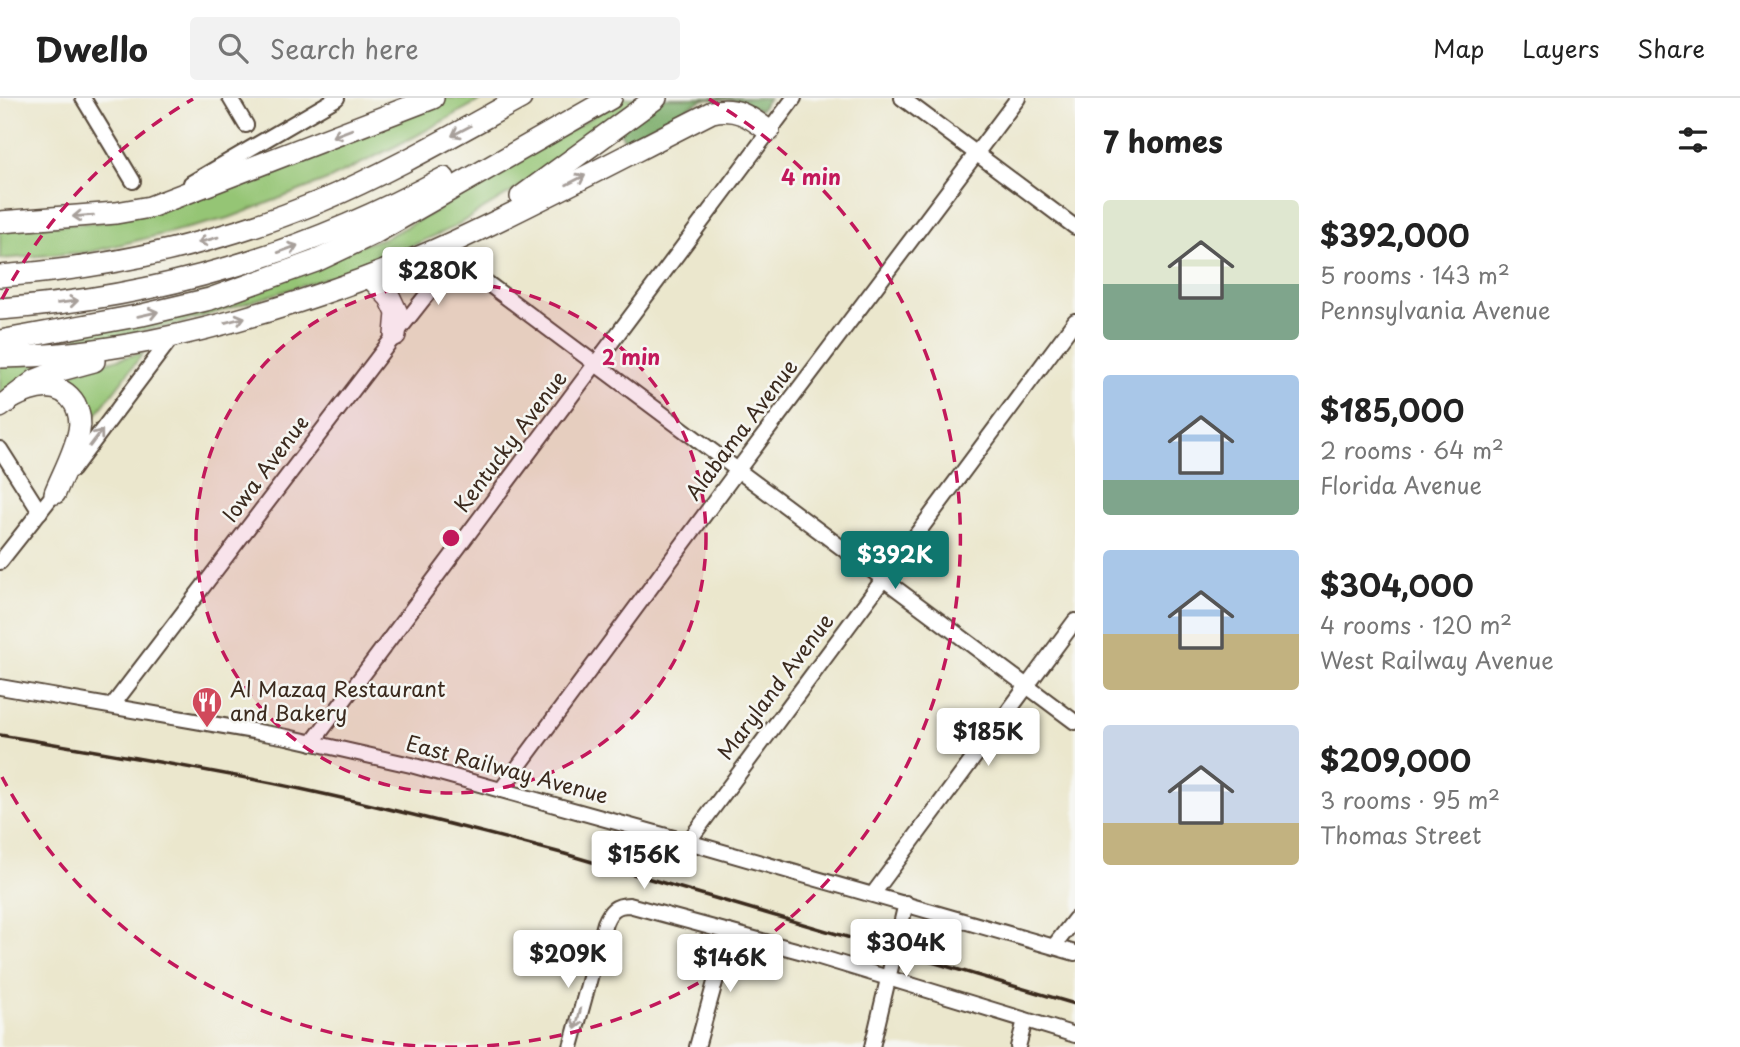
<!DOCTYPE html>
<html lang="en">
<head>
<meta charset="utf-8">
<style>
  :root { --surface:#fff; --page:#f2f2f2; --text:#222; --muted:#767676; --line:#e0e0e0; --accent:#0f766e }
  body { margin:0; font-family:"Playpen Sans",sans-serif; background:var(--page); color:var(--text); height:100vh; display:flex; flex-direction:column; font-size:26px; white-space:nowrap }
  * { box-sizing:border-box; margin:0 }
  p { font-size:23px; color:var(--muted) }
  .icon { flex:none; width:38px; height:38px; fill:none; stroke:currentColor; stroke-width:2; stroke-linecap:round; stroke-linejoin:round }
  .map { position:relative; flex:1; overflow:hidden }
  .panel { display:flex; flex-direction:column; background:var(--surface); width:665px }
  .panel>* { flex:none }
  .price { position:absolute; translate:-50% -60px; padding:0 16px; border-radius:7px; background:#fff; color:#222; font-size:23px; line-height:46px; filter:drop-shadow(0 2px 4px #0008) }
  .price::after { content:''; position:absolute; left:50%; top:42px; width:21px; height:16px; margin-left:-10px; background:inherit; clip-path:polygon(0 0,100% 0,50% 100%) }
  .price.selected { background:var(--accent); color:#fff }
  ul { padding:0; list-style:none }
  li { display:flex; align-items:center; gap:21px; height:175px; padding:0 28px }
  li span { display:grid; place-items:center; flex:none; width:196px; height:140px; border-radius:7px; color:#555 }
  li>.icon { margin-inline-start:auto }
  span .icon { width:84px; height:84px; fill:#fffc; stroke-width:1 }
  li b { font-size:30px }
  h2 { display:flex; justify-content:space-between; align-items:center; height:84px; padding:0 28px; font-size:30px }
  header { display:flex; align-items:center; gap:42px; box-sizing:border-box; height:98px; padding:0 35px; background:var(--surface); border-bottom:2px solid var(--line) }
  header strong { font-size:33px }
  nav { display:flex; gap:38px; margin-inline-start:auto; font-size:24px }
  .search { width:490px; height:63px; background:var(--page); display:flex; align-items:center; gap:18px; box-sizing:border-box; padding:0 24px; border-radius:7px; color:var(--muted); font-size:26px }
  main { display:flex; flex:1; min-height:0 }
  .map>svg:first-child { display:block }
</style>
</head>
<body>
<header>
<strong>Dwello</strong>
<div class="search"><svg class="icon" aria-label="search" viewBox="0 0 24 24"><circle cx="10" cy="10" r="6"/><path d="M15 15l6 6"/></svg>Search here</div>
<nav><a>Map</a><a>Layers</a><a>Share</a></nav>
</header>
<main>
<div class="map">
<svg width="1075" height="949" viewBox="0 0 1075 949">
  <rect width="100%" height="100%" fill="#f6f6f2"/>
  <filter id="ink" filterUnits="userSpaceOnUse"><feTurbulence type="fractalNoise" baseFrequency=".0143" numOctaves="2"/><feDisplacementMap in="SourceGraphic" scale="14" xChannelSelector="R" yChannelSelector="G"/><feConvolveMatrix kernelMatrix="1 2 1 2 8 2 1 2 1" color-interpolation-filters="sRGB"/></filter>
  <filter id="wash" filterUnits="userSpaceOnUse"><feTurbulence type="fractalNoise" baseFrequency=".00686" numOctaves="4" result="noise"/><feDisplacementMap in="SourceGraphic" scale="28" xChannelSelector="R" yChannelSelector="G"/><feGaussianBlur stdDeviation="1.57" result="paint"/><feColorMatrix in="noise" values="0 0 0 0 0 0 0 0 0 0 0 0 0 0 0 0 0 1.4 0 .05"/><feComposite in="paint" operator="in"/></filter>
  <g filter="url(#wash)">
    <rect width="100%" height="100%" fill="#ebe7cd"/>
    <g fill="#95c575" stroke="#68784a" stroke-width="2">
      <path d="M 442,0 L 484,0 L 414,39 L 330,81 L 229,120 L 90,154 L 0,161 L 0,130 L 106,124 Z"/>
      <path d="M 624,0 L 637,0 L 515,92 L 452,130 L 371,166 L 179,226 L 79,245 L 74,235 L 385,140 L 432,115 Z"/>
      <path d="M 144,254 L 88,327 L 57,278 Z"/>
      <path d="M 61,264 L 0,296 L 0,266 Z"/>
    </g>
    <path fill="#78aa66" stroke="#5a6a42" stroke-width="2" d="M 662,0 L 769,0 L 760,12 L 734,2 L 704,1 L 625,42 L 619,33 Z"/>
  </g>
  <g filter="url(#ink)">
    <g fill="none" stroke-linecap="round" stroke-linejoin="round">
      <g stroke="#554638" stroke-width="18">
        <g id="minor">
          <path d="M 83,0 L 133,83"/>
          <path d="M 230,0 L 246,27"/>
          <path d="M 902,0 L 1075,129"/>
          <path d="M 191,85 L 337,0"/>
          <path d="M 449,146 L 455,161 L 1075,624"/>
          <path d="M 0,351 L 40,414"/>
          <path d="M 72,372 L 172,239"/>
          <path d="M 0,464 L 60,388"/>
          <path d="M 0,589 L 287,639 L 411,667 L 688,744 L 1075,855"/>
          <path d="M 112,608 L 395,237 L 455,161"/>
          <path d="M 312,645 L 794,0"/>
          <path d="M 501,692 L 737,373 L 1018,0"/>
          <path d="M 688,744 L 1075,223"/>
          <path d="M 873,796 L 1075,523"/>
          <path d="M 1054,848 L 1075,821"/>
          <path d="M 571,949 L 605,825 C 610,813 615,807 629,807 L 803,854 L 1075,937"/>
          <path d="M 697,949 L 729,834"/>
          <path d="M 872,949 L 906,805"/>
          <path d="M 1018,949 L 1025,922"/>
        </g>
      </g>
      <g stroke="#554638" stroke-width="24">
        <g id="highway">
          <path d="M 521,99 L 656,0"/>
          <path d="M 0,124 L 116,115 L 150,109 L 433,0"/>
          <path d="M 0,178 C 111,170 219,145 321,103 C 390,74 455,36 521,0"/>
          <path d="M 370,179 L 390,200 L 397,215 L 395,237"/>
          <path d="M 0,211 C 160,199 303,156 444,80"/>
          <path d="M 0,243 L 142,217 L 210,201 L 316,163 L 373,136 L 611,0"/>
          <path d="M 0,259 C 102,258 200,235 297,204 C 349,187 401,168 451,145 C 539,104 625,58 712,14 C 736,8 750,19 769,33"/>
          <path d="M 12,300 C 33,289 60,281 75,306 C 79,314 81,324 79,333 C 75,354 63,375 55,395"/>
          <path d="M 0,309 L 36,282 L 61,272 L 94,263"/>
        </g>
      </g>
      <use href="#minor" stroke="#fff" stroke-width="14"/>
      <use href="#highway" stroke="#fff" stroke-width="21"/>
      <path stroke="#3b2a1e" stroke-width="3.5" d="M 0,637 C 91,652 181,667 272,685 C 370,705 468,730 565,756 L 1075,906"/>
    </g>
    <defs><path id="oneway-shaft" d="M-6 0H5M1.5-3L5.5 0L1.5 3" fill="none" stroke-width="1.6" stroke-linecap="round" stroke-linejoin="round" transform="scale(1.75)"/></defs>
    <g stroke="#a79f9a">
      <use href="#oneway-shaft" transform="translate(461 33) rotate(152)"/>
      <use href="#oneway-shaft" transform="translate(342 35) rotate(159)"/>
      <use href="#oneway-shaft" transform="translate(576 82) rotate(-27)"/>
      <use href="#oneway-shaft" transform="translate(83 118) rotate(176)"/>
      <use href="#oneway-shaft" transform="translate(208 142) rotate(164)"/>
      <use href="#oneway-shaft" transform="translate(288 151) rotate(-20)"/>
      <use href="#oneway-shaft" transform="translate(68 204) rotate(-8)"/>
      <use href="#oneway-shaft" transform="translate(148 216) rotate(-13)"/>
      <use href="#oneway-shaft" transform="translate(235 222) rotate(-15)"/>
      <use href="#oneway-shaft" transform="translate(96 340) rotate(-53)"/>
      <use href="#oneway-shaft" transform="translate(578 921) rotate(105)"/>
    </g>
  </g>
  <circle cx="451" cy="440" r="255" fill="#c2185b" fill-opacity=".12"/>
  <g fill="none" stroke="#c2185b" stroke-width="3.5" stroke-dasharray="12 9">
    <circle cx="451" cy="440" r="255"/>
    <path d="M2 201A509 509 0 0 1 193 1M709 1A509 509 0 1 1 2 679"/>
  </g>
  <defs>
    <g id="restaurant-pin" transform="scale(1.575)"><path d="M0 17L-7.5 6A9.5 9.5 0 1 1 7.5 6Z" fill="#d1495b" stroke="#f6f6f2"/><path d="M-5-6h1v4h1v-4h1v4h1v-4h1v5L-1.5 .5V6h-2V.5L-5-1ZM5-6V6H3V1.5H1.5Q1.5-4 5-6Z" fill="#fff"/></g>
  </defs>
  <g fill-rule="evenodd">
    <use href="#restaurant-pin" x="207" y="604"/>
  </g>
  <g text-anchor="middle" stroke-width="5" stroke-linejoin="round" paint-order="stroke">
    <g font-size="21" fill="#3b2a1e" stroke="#f6f6f2">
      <text transform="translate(742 332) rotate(-53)" y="7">Alabama Avenue</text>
      <text transform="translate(511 344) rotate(-53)" y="7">Kentucky Avenue</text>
      <text transform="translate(266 371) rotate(-53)" y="7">Iowa Avenue</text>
      <text transform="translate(776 589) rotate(-53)" y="7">Maryland Avenue</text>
      <text transform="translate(507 672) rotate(15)" y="7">East Railway Avenue</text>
    </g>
    <g font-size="21" fill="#3b2a1e" stroke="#f6f6f2" text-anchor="start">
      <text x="230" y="599">Al Mazaq Restaurant<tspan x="230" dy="24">and Bakery</tspan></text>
    </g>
  </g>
  <circle cx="451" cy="440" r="10" fill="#c2185b" stroke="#f6f6f2" stroke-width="3.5"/>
  <g font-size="21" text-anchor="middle" font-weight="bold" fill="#c2185b" stroke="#f6f6f2" stroke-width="5" stroke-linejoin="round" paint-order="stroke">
    <text x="811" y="87">4 min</text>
    <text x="631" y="267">2 min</text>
  </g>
</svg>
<b class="price" style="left:438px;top:209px">$280K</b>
<b class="price selected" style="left:895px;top:493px">$392K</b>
<b class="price" style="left:988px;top:670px">$185K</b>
<b class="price" style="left:644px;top:793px">$156K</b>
<b class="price" style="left:906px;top:881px">$304K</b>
<b class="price" style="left:568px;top:892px">$209K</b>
<b class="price" style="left:730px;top:896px">$146K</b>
</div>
<section class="panel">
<h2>7 homes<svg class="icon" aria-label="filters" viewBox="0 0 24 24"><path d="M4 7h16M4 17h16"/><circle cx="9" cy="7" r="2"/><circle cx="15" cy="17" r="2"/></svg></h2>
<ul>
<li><span style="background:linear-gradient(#dfe7d0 60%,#7fa58c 0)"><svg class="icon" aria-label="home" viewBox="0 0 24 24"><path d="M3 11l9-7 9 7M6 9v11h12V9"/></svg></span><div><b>$392,000</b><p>5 rooms · 143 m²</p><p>Pennsylvania Avenue</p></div></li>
<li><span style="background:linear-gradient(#a9c7e8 75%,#7fa58c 0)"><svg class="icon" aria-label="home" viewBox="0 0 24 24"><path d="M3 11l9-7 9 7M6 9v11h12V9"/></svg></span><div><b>$185,000</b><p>2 rooms · 64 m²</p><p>Florida Avenue</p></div></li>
<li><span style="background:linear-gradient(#a9c7e8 60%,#c2b280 0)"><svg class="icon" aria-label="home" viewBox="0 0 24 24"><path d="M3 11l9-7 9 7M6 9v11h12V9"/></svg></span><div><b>$304,000</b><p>4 rooms · 120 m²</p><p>West Railway Avenue</p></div></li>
<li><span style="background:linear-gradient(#c9d6e8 70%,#c2b280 0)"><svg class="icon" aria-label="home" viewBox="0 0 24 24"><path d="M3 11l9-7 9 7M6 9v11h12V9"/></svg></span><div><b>$209,000</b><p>3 rooms · 95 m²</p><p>Thomas Street</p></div></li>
</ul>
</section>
</main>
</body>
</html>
